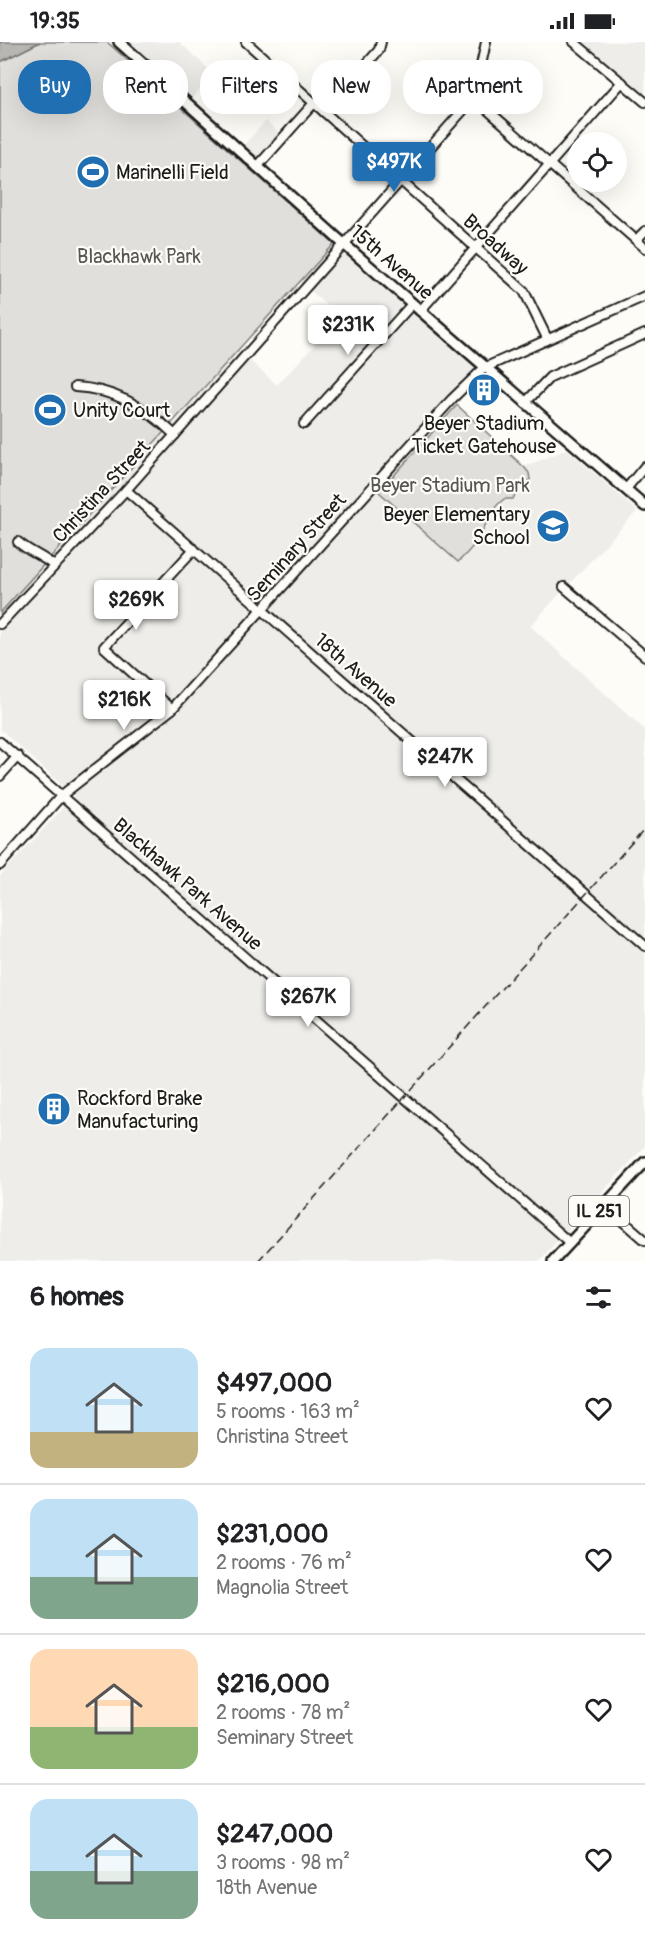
<!DOCTYPE html>
<html lang="en">
<head>
<meta charset="utf-8">
<style>
  :root { --surface:#fff; --page:#f6f6f6; --text:#202124; --muted:#757577; --line:#e0e0e0; --accent:#1f6fb2 }
  body { margin:0; font-family:Pangolin,sans-serif; background:var(--page); color:var(--text); height:100vh; display:flex; flex-direction:column; font-size:22px; white-space:nowrap }
  * { box-sizing:border-box; margin:0 }
  p { font-size:20px; color:var(--muted) }
  .icon { flex:none; width:33px; height:33px; fill:none; stroke:currentColor; stroke-width:2; stroke-linecap:round; stroke-linejoin:round }
  .map { position:relative; height:1219px; overflow:hidden }
  .panel { display:flex; flex-direction:column; background:var(--surface); flex:1 }
  .panel>* { flex:none }
  .guide { position:absolute; left:18px; top:18px; width:609px; height:54px; display:flex; gap:12px }
  .fabs { position:absolute; left:567px; top:90px; display:grid; gap:12px }
  .fabs a { display:grid; place-items:center; width:60px; height:60px; border-radius:50%; background:var(--surface); box-shadow:0 6px 24px #0002; font-size:30px }
  .price { position:absolute; translate:-50% -51px; padding:0 14px; border-radius:6px; background:#fff; color:#222; font-size:20px; line-height:39px; filter:drop-shadow(0 2px 3px #0008) }
  .price::after { content:''; position:absolute; left:50%; top:36px; width:18px; height:14px; margin-left:-9px; background:inherit; clip-path:polygon(0 0,100% 0,50% 100%) }
  .price.on { background:var(--accent); color:#fff }
  ul { padding:0; list-style:none }
  li { display:flex; align-items:center; gap:18px; height:150px; padding:0 30px }
  li+li { border-top:2px solid var(--line) }
  li span { display:grid; place-items:center; flex:none; width:168px; height:120px; border-radius:18px; color:#555 }
  li>.icon { margin-inline-start:auto }
  span .icon { width:72px; height:72px; fill:#fffc; stroke-width:1 }
  li b { font-size:26px }
  h2 { display:flex; justify-content:space-between; align-items:center; height:72px; padding:0 30px; font-size:26px }
  .tag { padding:0 21px; border-radius:24px; background:var(--surface); box-shadow:0 6px 24px #0002; font-size:21px; line-height:54px }
  .tag.on { background:var(--accent); color:#fff }
  .status { display:flex; justify-content:space-between; align-items:center; height:42px; padding:0 30px; background:var(--surface); direction:ltr }
  .status svg { height:16px; fill:currentColor }
  .map>svg:first-child { display:block }
</style>
</head>
<body>
<div class="status"><b>19:35</b><svg viewBox="0 0 49 12"><path d="M0 12V9h3v3zM5 12V6h3v6zM10 12V3h3v9zM15 12V0h3v12zM26 1h20v11H26zM47 4h2v5h-2z"/></svg></div>
<div class="map">
<svg width="645" height="1219" viewBox="0 0 645 1219">
  <rect width="100%" height="100%" fill="#fdfcf7"/>
  <filter id="ink" filterUnits="userSpaceOnUse"><feTurbulence type="fractalNoise" baseFrequency=".0167" numOctaves="2"/><feDisplacementMap in="SourceGraphic" scale="12" xChannelSelector="R" yChannelSelector="G"/><feConvolveMatrix kernelMatrix="1 2 1 2 8 2 1 2 1" color-interpolation-filters="sRGB"/></filter>
  <g filter="url(#ink)">
    <g fill="#eeede9">
      <path d="M 128,0 L 179,0 L 214,32 L 190,58 Z"/>
      <path d="M 583,0 L 645,0 L 645,53 L 610,23 Z"/>
      <path d="M 266,79 L 280,92 L 260,115 L 254,116 L 242,105 Z"/>
      <path d="M 334,202 L 477,327 L 369,438 L 379,450 L 458,519 L 478,498 L 490,470 L 504,457 L 524,425 L 567,407 L 637,469 L 530,584 L 645,688 L 645,1104 L 539,1219 L 0,1219 L 0,834 L 74,754 L 0,687 L 0,571 L 239,309 L 277,343 L 340,276 L 301,240 L 276,268 Z"/>
    </g>
    <g fill="#e0dfdb" stroke="#7e7e7c" stroke-width="1.5">
      <path d="M 40,0 L 107,0 L 334,202 L 0,571 L 0,20 Z"/>
      <path d="M 457,363 L 524,425 L 529,431 L 530,438 C 519,444 518,445 513,457 L 504,457 C 488,469 488,481 478,497 C 473,506 465,513 458,520 L 379,450 Z"/>
    </g>
    <path fill="#b7b6b2" stroke="#797876" stroke-width="1.5" d="M 0,0 L 40,0 L 0,20 Z"/>
    <g fill="none" stroke-linecap="round" stroke-linejoin="round">
      <g stroke="#1c1c1c" stroke-width="12">
        <g id="minor">
          <path d="M 246,0 L 524,249 L 547,296"/>
          <path d="M 574,0 L 645,60"/>
          <path d="M 474,56 L 645,206"/>
          <path d="M 324,70 L 379,8 L 381,0"/>
          <path d="M 257,125 L 314,61"/>
          <path d="M 636,198 L 645,189"/>
          <path d="M 420,269 L 622,40"/>
          <path d="M 75,345 C 115,347 147,366 175,393"/>
          <path d="M 525,361 L 550,335 L 645,292"/>
          <path d="M 304,382 L 412,262"/>
          <path d="M 626,447 L 645,424"/>
          <path d="M 126,448 L 645,904"/>
          <path d="M 18,500 C 29,510 43,514 54,524"/>
          <path d="M 564,545 L 645,614"/>
          <path d="M 0,582 L 126,448 L 474,56 L 486,0"/>
          <path d="M 172,667 L 104,605 L 194,507"/>
          <path d="M 0,700 L 570,1201"/>
          <path d="M 0,734 L 18,714"/>
          <path d="M 0,823 L 62,753 L 172,667 L 452,357 L 484,326 L 645,254"/>
          <path d="M 605,1163 L 645,1198"/>
        </g>
      </g>
      <g stroke="#1c1c1c" stroke-width="14">
        <g id="major">
          <path d="M 119,0 L 337,196 L 645,464"/>
          <path d="M 553,1219 L 645,1120"/>
        </g>
      </g>
      <use href="#minor" stroke="#fdfcf7" stroke-width="8"/>
      <use href="#major" stroke="#fdfcf7" stroke-width="9"/>
      <path stroke="#1c1c1c" stroke-width="1.5" stroke-dasharray="9 4.5" stroke-linecap="butt" d="M 258,1219 L 645,786"/>
    </g>
  </g>
  <defs>
    <g id="stadium-disc" transform="scale(1.725)"><circle r="9.5" fill="#1f6fb2" stroke="#fdfcf7"/><path d="M0-5a6.5 5 0 1 0 0 10a6.5 5 0 1 0 0-10ZM-3.5-1.8h7v3.6h-7Z" fill="#fff"/></g>
    <g id="building-disc" transform="scale(1.725)"><circle r="9.5" fill="#1f6fb2" stroke="#fdfcf7"/><path d="M-4-6H4V6H1V3H-1V6H-4ZM-2.5-4.3h1.7v1.8h-1.7ZM.8-4.3h1.7v1.8H.8ZM-2.5-1h1.7V.8h-1.7ZM.8-1h1.7V.8H.8Z" fill="#fff"/></g>
    <g id="school-disc" transform="scale(1.725)"><circle r="9.5" fill="#1f6fb2" stroke="#fdfcf7"/><path d="M0-5L7-2L0 1L-7-2ZM-4 1L0 2.5L4 1V4Q0 6-4 4Z" fill="#fff"/></g>
  </defs>
  <g fill-rule="evenodd">
    <use href="#stadium-disc" x="93" y="130"/>
    <use href="#building-disc" x="484" y="348"/>
    <use href="#stadium-disc" x="50" y="368"/>
    <use href="#school-disc" x="553" y="484"/>
    <use href="#building-disc" x="54" y="1067"/>
  </g>
  <g text-anchor="middle" stroke-width="4.5" stroke-linejoin="round" paint-order="stroke">
    <rect fill="#fdfcf7" stroke="#605f5e" stroke-width="1.5" x="569" y="1154" width="60" height="30" rx="4.5"/>
    <g font-size="18" font-weight="bold" fill="#1c1c1c">
      <text x="599" y="1175">IL 251</text>
    </g>
    <g font-size="20" fill="#1c1c1c" stroke="#fdfcf7" text-anchor="start">
      <text x="116" y="137">Marinelli Field</text>
      <text x="73" y="375">Unity Court</text>
      <text x="484" y="388" text-anchor="middle">Beyer Stadium<tspan x="484" dy="23">Ticket Gatehouse</tspan></text>
      <text x="530" y="479" text-anchor="end">Beyer Elementary<tspan x="530" dy="23">School</tspan></text>
      <text x="77" y="1063">Rockford Brake<tspan x="77" dy="23">Manufacturing</tspan></text>
    </g>
    <g font-size="20" fill="#1c1c1c" stroke="#fdfcf7">
      <text transform="translate(496 202) rotate(42)" y="7">Broadway</text>
      <text transform="translate(392 220) rotate(41)" y="7">15th Avenue</text>
      <text transform="translate(101 449) rotate(-47)" y="7">Christina Street</text>
      <text transform="translate(296 505) rotate(-48)" y="7">Seminary Street</text>
      <text transform="translate(356 628) rotate(41)" y="7">18th Avenue</text>
      <text transform="translate(188 842) rotate(41)" y="7">Blackhawk Park Avenue</text>
    </g>
    <g font-size="20" fill="#575655" stroke="#fdfcf7">
      <text x="139" y="221">Blackhawk Park</text>
      <text x="450" y="450">Beyer Stadium Park</text>
    </g>
  </g>
</svg>
<div class="fabs">
<a><svg class="icon" aria-label="locate" viewBox="0 0 24 24"><circle cx="12" cy="12" r="6"/><path d="M12 2v4M12 18v4M2 12h4M18 12h4"/></svg></a>
</div>
<b class="price on" style="left:394px;top:151px">$497K</b>
<b class="price" style="left:348px;top:314px">$231K</b>
<b class="price" style="left:136px;top:589px">$269K</b>
<b class="price" style="left:124px;top:689px">$216K</b>
<b class="price" style="left:445px;top:746px">$247K</b>
<b class="price" style="left:308px;top:986px">$267K</b>
<div class="guide">
<a class="tag on">Buy</a>
<a class="tag">Rent</a>
<a class="tag">Filters</a>
<a class="tag">New</a>
<a class="tag">Apartment</a>
</div>
</div>
<section class="panel">
<h2>6 homes<svg class="icon" aria-label="filters" viewBox="0 0 24 24"><path d="M4 7h16M4 17h16"/><circle cx="9" cy="7" r="2"/><circle cx="15" cy="17" r="2"/></svg></h2>
<ul>
<li><span style="background:linear-gradient(#bfe0f5 70%,#c2b280 0)"><svg class="icon" aria-label="home" viewBox="0 0 24 24"><path d="M3 11l9-7 9 7M6 9v11h12V9"/></svg></span><div><b>$497,000</b><p>5 rooms · 163 m²</p><p>Christina Street</p></div><svg class="icon" aria-label="heart" viewBox="0 0 24 24"><path d="M12 20l-8-8c-3-5 5-10 8-4 3-6 11-1 8 4z"/></svg></li>
<li><span style="background:linear-gradient(#bfe0f5 65%,#7fa58c 0)"><svg class="icon" aria-label="home" viewBox="0 0 24 24"><path d="M3 11l9-7 9 7M6 9v11h12V9"/></svg></span><div><b>$231,000</b><p>2 rooms · 76 m²</p><p>Magnolia Street</p></div><svg class="icon" aria-label="heart" viewBox="0 0 24 24"><path d="M12 20l-8-8c-3-5 5-10 8-4 3-6 11-1 8 4z"/></svg></li>
<li><span style="background:linear-gradient(#ffd9b3 65%,#8fb573 0)"><svg class="icon" aria-label="home" viewBox="0 0 24 24"><path d="M3 11l9-7 9 7M6 9v11h12V9"/></svg></span><div><b>$216,000</b><p>2 rooms · 78 m²</p><p>Seminary Street</p></div><svg class="icon" aria-label="heart" viewBox="0 0 24 24"><path d="M12 20l-8-8c-3-5 5-10 8-4 3-6 11-1 8 4z"/></svg></li>
<li><span style="background:linear-gradient(#bfe0f5 60%,#7fa58c 0)"><svg class="icon" aria-label="home" viewBox="0 0 24 24"><path d="M3 11l9-7 9 7M6 9v11h12V9"/></svg></span><div><b>$247,000</b><p>3 rooms · 98 m²</p><p>18th Avenue</p></div><svg class="icon" aria-label="heart" viewBox="0 0 24 24"><path d="M12 20l-8-8c-3-5 5-10 8-4 3-6 11-1 8 4z"/></svg></li>
</ul>
</section>
</body>
</html>
